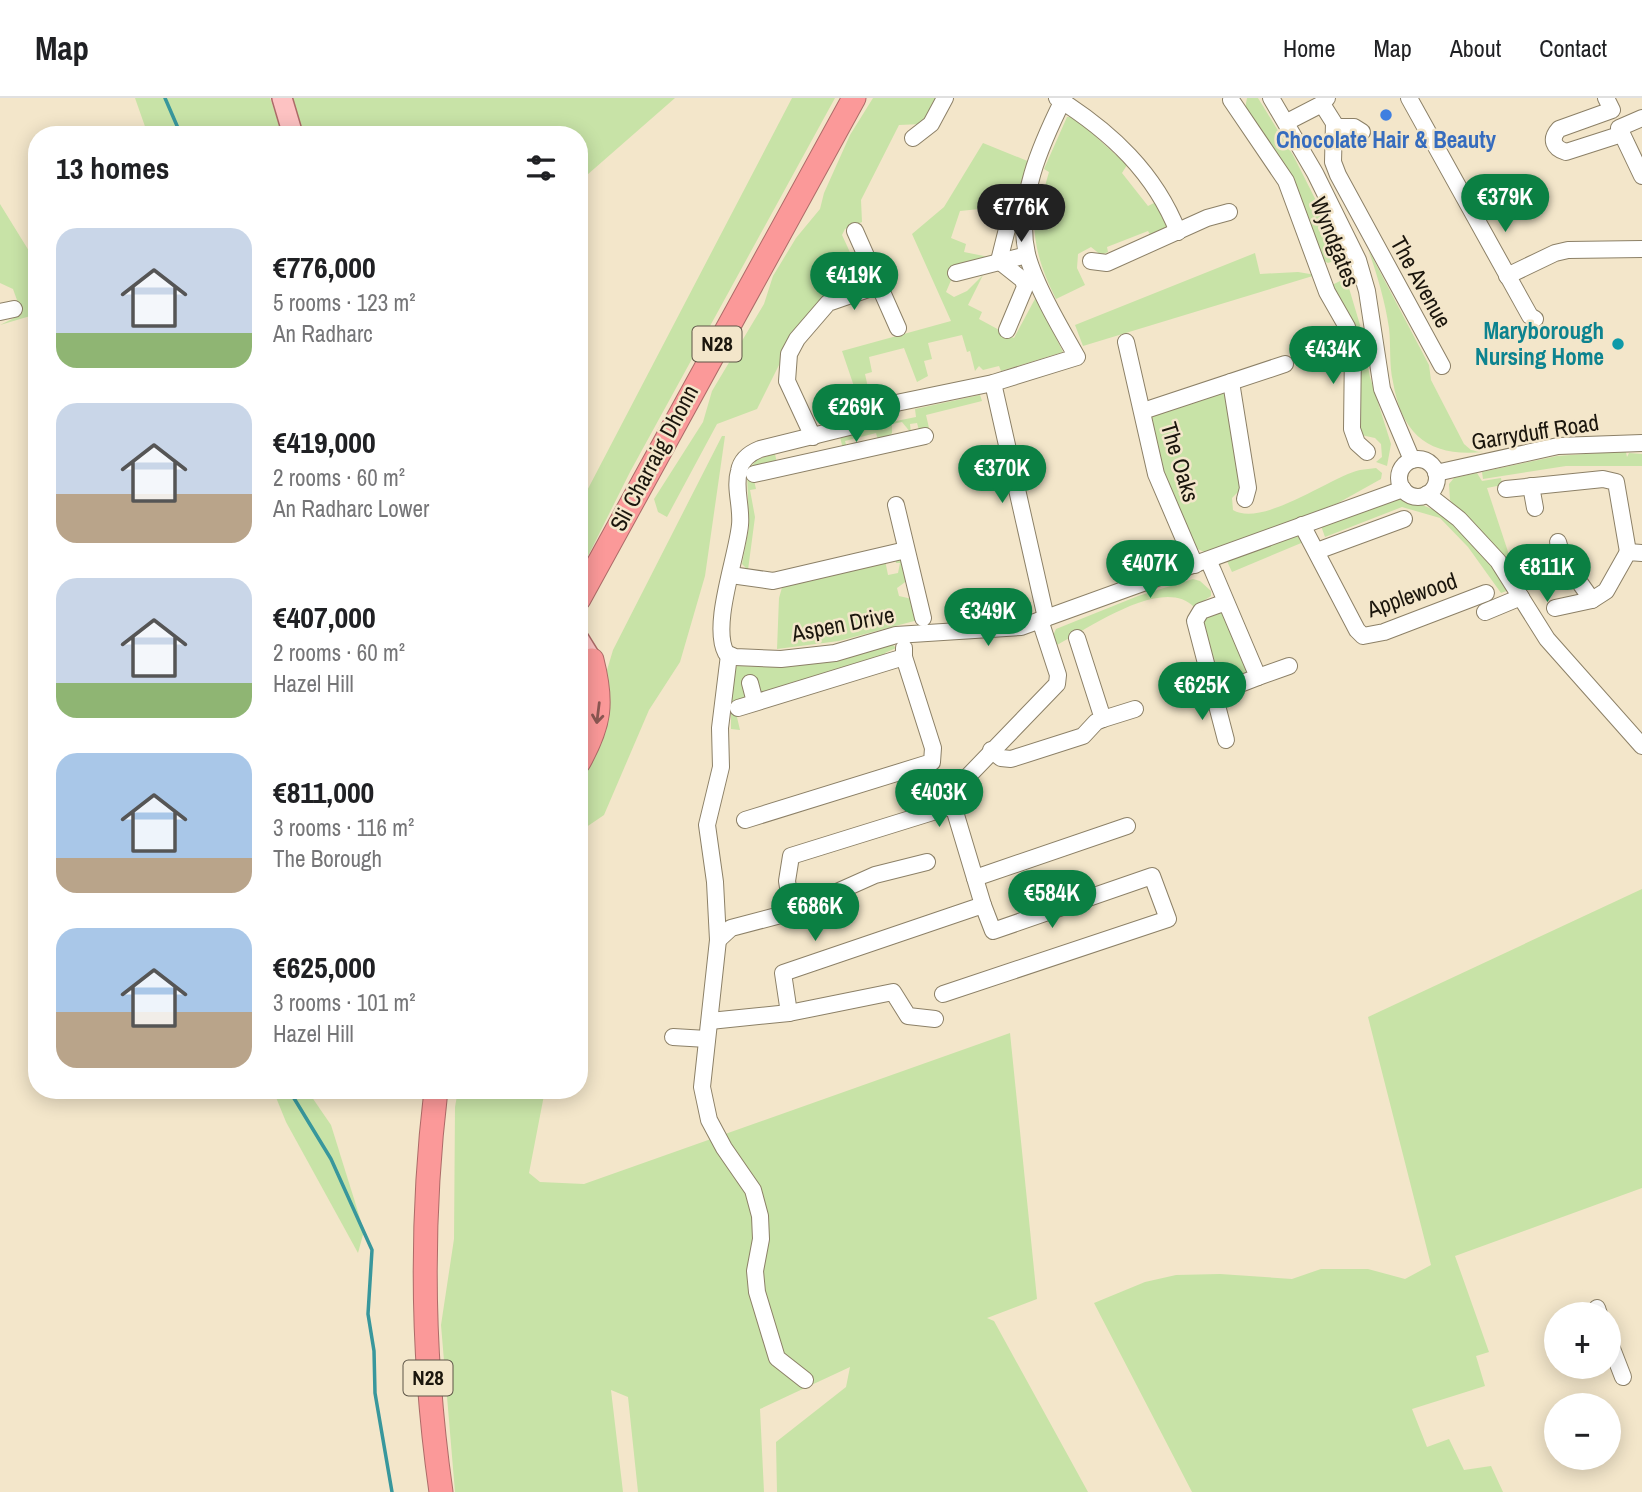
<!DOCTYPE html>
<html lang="en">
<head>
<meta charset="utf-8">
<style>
  :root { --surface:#fff; --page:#f2f2f2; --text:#202124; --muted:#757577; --line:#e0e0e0; --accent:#0b8043 }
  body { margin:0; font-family:"Archivo Narrow",sans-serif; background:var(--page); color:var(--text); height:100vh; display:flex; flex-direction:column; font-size:26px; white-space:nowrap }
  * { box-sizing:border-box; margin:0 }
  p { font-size:23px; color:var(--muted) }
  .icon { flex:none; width:38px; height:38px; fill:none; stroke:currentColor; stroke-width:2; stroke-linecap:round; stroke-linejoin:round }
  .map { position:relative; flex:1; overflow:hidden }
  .drawer { position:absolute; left:28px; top:28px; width:560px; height:973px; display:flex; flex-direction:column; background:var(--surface); border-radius:28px; box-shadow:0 4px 18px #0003 }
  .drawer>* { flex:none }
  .fabs { position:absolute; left:1544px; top:1204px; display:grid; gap:14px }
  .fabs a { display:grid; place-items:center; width:77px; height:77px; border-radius:50%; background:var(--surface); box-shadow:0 4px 18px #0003; font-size:35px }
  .price { position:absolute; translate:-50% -60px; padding:0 16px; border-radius:24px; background:var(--accent); color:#fff; font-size:23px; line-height:46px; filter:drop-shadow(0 2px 4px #0008) }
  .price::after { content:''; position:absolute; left:50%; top:42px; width:21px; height:16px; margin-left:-10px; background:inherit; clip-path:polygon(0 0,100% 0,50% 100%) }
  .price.current { background:#222; color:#fff }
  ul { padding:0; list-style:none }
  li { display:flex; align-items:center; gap:21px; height:175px; padding:0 28px }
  li span { display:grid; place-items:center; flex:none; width:196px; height:140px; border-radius:21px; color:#555 }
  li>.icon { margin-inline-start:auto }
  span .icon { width:84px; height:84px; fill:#fffc; stroke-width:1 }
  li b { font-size:30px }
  h2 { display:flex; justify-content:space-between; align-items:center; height:84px; padding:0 28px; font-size:30px }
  header { display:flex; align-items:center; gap:42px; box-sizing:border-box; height:98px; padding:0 35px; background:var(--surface); border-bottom:2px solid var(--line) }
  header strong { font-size:33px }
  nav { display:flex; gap:38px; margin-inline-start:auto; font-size:24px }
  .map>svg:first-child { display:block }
</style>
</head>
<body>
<header>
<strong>Map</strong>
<nav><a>Home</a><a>Map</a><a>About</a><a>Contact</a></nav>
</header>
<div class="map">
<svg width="1642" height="1394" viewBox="0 0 1642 1394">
  <rect width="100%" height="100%" fill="#f3e6ca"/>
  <g fill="#c8e3a7">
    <path d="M 135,0 L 270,0 L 283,37 L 148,37 Z"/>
    <path d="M 292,0 L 675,0 L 579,84 L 579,37 L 304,37 Z"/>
    <path d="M 792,0 L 835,0 L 630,374 L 579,476 L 579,408 Z"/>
    <path d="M 873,0 L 941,0 L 922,26 L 899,27 L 861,102 L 862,124 L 845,131 L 842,137 L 860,176 L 867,175 L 869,179 L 860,179 L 858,176 L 851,178 L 852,190 L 850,183 L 827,189 L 829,198 L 794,237 L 757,311 L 717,326 L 667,419 L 658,414 L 654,401 L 703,324 L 712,293 L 764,206 L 773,178 L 796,140 L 820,111 L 824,95 L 850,37 Z"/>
    <path d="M 1247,0 L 1258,0 L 1293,57 L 1342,154 L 1339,161 L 1328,165 L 1320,161 L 1245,11 Z"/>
    <path d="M 1067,19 L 1074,19 L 1127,67 L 1122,75 L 1148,108 L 1156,104 L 1169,129 L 1152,140 L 1148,133 L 1107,149 L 1108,154 L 1101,157 L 1091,149 L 1078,156 L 1077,170 L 1085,187 L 1056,201 C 1039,167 1031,140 1035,102 L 1041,102 L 1049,74 L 1044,71 Z"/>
    <path d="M 983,45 L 1030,64 L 1012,117 L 989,110 L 960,113 L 951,140 L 966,146 L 964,154 L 989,159 L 952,180 L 946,194 L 954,199 L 967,193 L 983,177 L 968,207 L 982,214 L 979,221 L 1014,240 L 1036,199 L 1063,254 L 1001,273 L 999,268 L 983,272 L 979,268 L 975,273 L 970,253 L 967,254 L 962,237 L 928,245 L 932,261 L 924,263 L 928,278 L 917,284 L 904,250 L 869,259 L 872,274 L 865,276 L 869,294 L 863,297 L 867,308 L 856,316 L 860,306 L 842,253 L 951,223 L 912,136 L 944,109 Z"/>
    <path d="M 0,106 L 29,153 L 37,159 L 37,216 L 0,227 L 22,216 L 13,191 L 0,185 Z"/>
    <path d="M 1368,151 L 1429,267 L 1431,282 L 1464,346 L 1471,352 L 1483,354 C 1430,359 1402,338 1393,284 C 1389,267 1391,248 1389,230 C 1385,203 1377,176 1368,151 Z"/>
    <path d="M 1255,155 L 1260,176 L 1298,174 L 1316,177 L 1083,248 L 1075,227 Z"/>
    <path d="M 1346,180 L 1360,227 L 1370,279 L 1391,346 L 1387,368 L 1376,364 L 1382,359 L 1381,346 L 1375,340 L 1361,337 L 1358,331 L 1357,292 L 1332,187 Z"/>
    <path d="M 1226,294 L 1242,390 L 1232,400 L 1233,412 C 1262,430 1332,378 1360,372 C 1365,371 1371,371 1376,370 L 1382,375 L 1381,381 L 1338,405 L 1217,452 L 1207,455 L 1195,450 L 1159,369 L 1151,316 Z"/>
    <path d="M 980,297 L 982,303 L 926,317 L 929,330 L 919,332 L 917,325 L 910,326 L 911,335 L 902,324 L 892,326 L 892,335 L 886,341 L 878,342 L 876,335 L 845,343 L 847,350 L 843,351 L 840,339 L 859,333 L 875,321 L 876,327 L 916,319 L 915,311 Z"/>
    <path d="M 722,338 L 725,338 L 705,478 L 680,564 L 649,612 L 604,717 L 579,734 L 579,682 L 601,637 L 608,594 L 607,572 L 613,552 Z"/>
    <path d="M 1613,354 L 1626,354 L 1627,359 L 1629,355 L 1642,356 L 1642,368 L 1566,368 L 1483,381 L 1482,374 L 1557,358 Z"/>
    <path d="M 775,356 L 777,365 L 753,378 L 756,391 L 750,392 L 755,419 L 748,472 L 742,466 L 749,429 L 747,372 L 758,361 Z"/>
    <path d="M 1477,375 L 1482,383 L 1501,380 L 1502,387 L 1487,390 L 1517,481 L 1450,402 L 1449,386 L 1454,380 Z"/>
    <path d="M 1397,396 L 1448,418 L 1512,491 L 1501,495 L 1468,449 L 1440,420 L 1402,409 L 1325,439 L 1320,425 Z"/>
    <path d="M 1300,430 L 1306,443 L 1232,474 L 1226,461 Z"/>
    <path d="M 895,459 L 901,460 L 908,482 L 897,490 L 899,498 L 912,501 L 918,522 L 839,543 L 777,551 L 779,500 L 783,486 L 885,462 L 888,477 L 898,475 L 900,465 L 896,465 Z"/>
    <path d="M 1193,481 L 1200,483 L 1211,493 L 1211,498 L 1194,509 C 1163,477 1088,531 1057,547 L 1051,542 L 1056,531 L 1138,498 Z"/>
    <path d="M 1223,513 L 1248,571 L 1247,576 L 1220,587 L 1216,584 L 1201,520 Z"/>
    <path d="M 892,546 L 896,550 L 885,555 L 886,559 L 747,599 L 736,615 L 740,632 L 731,631 L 731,577 L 737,568 L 783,569 L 839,563 Z"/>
    <path d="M 1642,791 L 1642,1090 L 1455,1158 L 1489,1254 L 1476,1258 L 1485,1288 L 1412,1311 L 1427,1349 L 1449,1341 L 1464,1372 L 1491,1368 L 1503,1394 L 1192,1394 L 1094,1205 L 1145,1184 L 1176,1177 L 1220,1176 L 1292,1181 L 1321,1171 L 1368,1171 L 1405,1181 L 1431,1167 L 1368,919 Z"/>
    <path d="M 1010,935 L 1037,1201 L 987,1220 L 994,1223 L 1088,1394 L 777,1394 L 776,1344 L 846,1289 L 850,1269 L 760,1311 L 764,1394 L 638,1394 L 628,1299 L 611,1292 L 623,1394 L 455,1394 L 441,1227 L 454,1141 L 455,1009 L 458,992 L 545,992 L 529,1075 L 540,1084 L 584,1086 Z"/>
    <path d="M 273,992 L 307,992 L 331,1027 L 364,1133 L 358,1155 L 286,1024 Z"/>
  </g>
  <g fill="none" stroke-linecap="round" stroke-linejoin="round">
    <g stroke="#38979c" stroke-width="3.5">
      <path d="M 165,0 L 181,37"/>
      <path d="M 289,992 L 331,1061 L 372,1152 L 368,1216 L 374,1253 L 375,1295 L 392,1394"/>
    </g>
    <g stroke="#8c8067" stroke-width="18">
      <g id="minor">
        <path d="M 1057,0 C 1111,34 1155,75 1178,134"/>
        <path d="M 1064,0 C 1041,46 1015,104 1027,156 C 1034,185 1062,233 1077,259 L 993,285 L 877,309 L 853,328 L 760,351 C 750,355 741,361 739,373 C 734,390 742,409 740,427 C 737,459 711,527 726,555 L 735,559 L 781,561 L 835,555 L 896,537 L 1021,529 L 1403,391"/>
        <path d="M 1271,0 L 1315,75 L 1358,162 L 1367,193 L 1382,291 L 1412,362"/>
        <path d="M 1409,0 L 1530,218 L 1535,221"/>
        <path d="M 1606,0 L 1612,12 L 1559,31 C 1550,41 1553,50 1566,54 L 1622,36 L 1642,78"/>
        <path d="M 1231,2 L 1286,83 L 1327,194 L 1347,229 L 1353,249 L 1352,331 L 1357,345 L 1367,354"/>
        <path d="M 1322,6 L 1334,25 L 1333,64 L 1338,77 L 1442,268"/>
        <path d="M 1287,24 L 1322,6 L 1327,0"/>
        <path d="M 1335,29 L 1354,29 L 1362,34"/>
        <path d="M 1619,30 L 1642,20"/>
        <path d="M 913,40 L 931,26 L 945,0"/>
        <path d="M 855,133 L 898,230"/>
        <path d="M 999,163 L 1023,182 L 1025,189 L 1007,232"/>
        <path d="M 999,163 L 1009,123"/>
        <path d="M 1091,163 L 1107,165 L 1207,120 L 1229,114"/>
        <path d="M 956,175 L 1027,157"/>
        <path d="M 1507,178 L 1555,155 L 1568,152 L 1642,151"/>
        <path d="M 0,214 L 14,211"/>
        <path d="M 1126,244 L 1156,376 L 1195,467"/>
        <path d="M 1231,284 L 1248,390 L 1245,401"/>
        <path d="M 993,285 L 1046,520"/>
        <path d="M 1143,313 L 1285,266"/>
        <path d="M 813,339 L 787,283 L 789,256 L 797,241 L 828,205 L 880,187"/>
        <circle cx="1418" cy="380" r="19"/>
        <path d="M 1436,375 L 1558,348 L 1642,345"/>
        <path d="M 754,376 L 925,338"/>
        <path d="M 1531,388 L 1535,410"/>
        <path d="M 1506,391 L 1603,381 L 1616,384 L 1628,454"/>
        <path d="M 1427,396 L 1459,421 L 1498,463 L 1547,541 L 1642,648"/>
        <path d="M 896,407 L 923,520"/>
        <path d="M 1302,427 L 1357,532 L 1363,538 L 1384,534 L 1486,495"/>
        <path d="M 1558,444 L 1563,461 L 1592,502"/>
        <path d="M 1317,453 L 1404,421"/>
        <path d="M 1208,462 L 1213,473 L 1258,579 L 1214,596 L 1195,523 L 1201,513 L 1226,504"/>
        <path d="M 731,477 L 773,483 L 906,452"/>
        <path d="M 1555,510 L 1592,502 L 1606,493 L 1628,454 L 1642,455"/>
        <path d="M 1485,514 L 1521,499"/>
        <path d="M 729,557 L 720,630 L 721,669 L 707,727 L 715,784 L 718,842 L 702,989 L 709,1022 L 724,1050 L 753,1092 L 760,1118 L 761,1141 L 755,1173 L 757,1194 L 777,1260 L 805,1282"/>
        <path d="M 1258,579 L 1289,568"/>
        <path d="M 750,585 L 755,604"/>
        <path d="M 1214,596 L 1226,642"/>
        <path d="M 738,610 L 904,559 L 904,550"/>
        <path d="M 1103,621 L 1135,611"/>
        <path d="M 991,652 L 1001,660 L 1011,661 L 1083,638 L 1096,624 L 1103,621 L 1077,540"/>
        <path d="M 745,722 L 932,664 L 933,650 L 904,559"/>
        <path d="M 975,780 L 1127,728"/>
        <path d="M 792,814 L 787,783 L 791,758 L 952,708"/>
        <path d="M 718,842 L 731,830 L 792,814 L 875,777 L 927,764"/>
        <path d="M 943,896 L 1168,821 L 1152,778 L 993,833 L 983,807"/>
        <path d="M 789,915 L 783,875 L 983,807 L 950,697 L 1057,586 L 1058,577 L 1040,522"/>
        <path d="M 710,923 L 789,915 L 893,894 L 908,918 L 935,921"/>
        <path d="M 673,939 L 707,941"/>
        <path d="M 1597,1210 L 1599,1216"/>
        <path d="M 1611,1248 L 1623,1279"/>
      </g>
    </g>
    <g stroke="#ad6b68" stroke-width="22">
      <g id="major">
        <path d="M 282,0 L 293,37"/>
        <path d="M 579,541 L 592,562"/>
      </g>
    </g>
    <g stroke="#ad6b68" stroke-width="25">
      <g id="highway">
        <path d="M 579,501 L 854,0"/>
        <path d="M 579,664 C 600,626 603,605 592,562"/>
        <path d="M 436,992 C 420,1126 422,1261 441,1394"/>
      </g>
    </g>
    <use href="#minor" stroke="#fff" stroke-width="16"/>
    <use href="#major" stroke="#fdc2c2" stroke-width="19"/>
    <use href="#highway" stroke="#fb9999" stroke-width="23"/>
  </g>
  <defs><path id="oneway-shaft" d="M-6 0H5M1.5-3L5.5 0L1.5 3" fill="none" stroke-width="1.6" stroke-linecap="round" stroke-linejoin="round" transform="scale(1.75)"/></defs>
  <use stroke="#8b5853" href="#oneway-shaft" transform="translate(598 615) rotate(97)"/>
  <circle fill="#3f7fe0" stroke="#f3e6ca" stroke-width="2.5" cx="1386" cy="17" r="7"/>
  <circle fill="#0f9aa8" stroke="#f3e6ca" stroke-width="2.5" cx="1618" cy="246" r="7"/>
  <g text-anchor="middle" stroke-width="5" stroke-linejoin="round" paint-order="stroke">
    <g fill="#f3e6ca" stroke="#5c5446" stroke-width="2">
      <rect x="692.5" y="228.5" width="49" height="35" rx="5"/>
      <rect x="403.5" y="1262.5" width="49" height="35" rx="5"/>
    </g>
    <g font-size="21" font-weight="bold" fill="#1b160d">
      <text x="717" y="253">N28</text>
      <text x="428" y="1287">N28</text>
    </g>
    <g font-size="23" font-weight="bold" fill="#366cbe" stroke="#f3e6ca">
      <text x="1386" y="50">Chocolate Hair &amp; Beauty</text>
    </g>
    <g font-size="23" fill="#1b160d" stroke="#f3e6ca">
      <text transform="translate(1335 144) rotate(68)" y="8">Wyndgates</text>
      <text transform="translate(1421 184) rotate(61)" y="8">The Avenue</text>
      <text transform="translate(1535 334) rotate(-9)" y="8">Garryduff Road</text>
      <text transform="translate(654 360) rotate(-62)" y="8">Sli Charraig Dhonn</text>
      <text transform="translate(1180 364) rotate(73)" y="8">The Oaks</text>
      <text transform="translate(1412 497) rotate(-19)" y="8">Applewood</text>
      <text transform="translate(843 526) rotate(-11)" y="8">Aspen Drive</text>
    </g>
    <g font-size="23" font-weight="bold" fill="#0d838f" stroke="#f3e6ca" text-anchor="end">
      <text x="1604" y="241">Maryborough<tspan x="1604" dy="26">Nursing Home</tspan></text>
    </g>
  </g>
</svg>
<div class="fabs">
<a>+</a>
<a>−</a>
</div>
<b class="price" style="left:1505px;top:136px">€379K</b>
<b class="price current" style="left:1021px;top:146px">€776K</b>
<b class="price" style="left:854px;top:214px">€419K</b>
<b class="price" style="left:1333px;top:288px">€434K</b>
<b class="price" style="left:856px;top:346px">€269K</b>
<b class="price" style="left:1002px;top:407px">€370K</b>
<b class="price" style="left:1150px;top:502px">€407K</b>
<b class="price" style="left:1547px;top:506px">€811K</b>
<b class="price" style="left:988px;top:550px">€349K</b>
<b class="price" style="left:1202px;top:624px">€625K</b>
<b class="price" style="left:939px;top:731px">€403K</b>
<b class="price" style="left:1052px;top:832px">€584K</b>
<b class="price" style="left:815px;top:845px">€686K</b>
<section class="drawer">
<h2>13 homes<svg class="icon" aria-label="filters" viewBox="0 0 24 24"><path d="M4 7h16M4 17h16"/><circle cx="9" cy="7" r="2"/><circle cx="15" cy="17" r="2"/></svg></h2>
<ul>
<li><span style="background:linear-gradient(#c9d6e8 75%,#8fb573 0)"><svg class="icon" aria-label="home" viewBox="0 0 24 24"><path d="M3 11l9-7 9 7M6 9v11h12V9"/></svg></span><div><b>€776,000</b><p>5 rooms · 123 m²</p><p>An Radharc</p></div></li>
<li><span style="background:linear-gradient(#c9d6e8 65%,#b9a48a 0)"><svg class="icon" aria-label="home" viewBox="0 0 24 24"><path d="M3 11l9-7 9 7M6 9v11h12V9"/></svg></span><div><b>€419,000</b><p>2 rooms · 60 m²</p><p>An Radharc Lower</p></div></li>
<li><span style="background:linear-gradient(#c9d6e8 75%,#8fb573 0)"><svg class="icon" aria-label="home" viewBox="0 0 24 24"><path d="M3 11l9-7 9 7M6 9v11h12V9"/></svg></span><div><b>€407,000</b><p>2 rooms · 60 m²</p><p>Hazel Hill</p></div></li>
<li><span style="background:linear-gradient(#a9c7e8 75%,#b9a48a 0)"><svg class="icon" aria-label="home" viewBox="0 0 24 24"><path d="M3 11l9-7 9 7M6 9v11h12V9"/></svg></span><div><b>€811,000</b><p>3 rooms · 116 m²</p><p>The Borough</p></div></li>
<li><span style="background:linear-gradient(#a9c7e8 60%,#b9a48a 0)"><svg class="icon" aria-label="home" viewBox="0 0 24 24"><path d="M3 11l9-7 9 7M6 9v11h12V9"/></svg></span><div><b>€625,000</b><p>3 rooms · 101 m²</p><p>Hazel Hill</p></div></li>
</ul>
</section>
</div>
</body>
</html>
